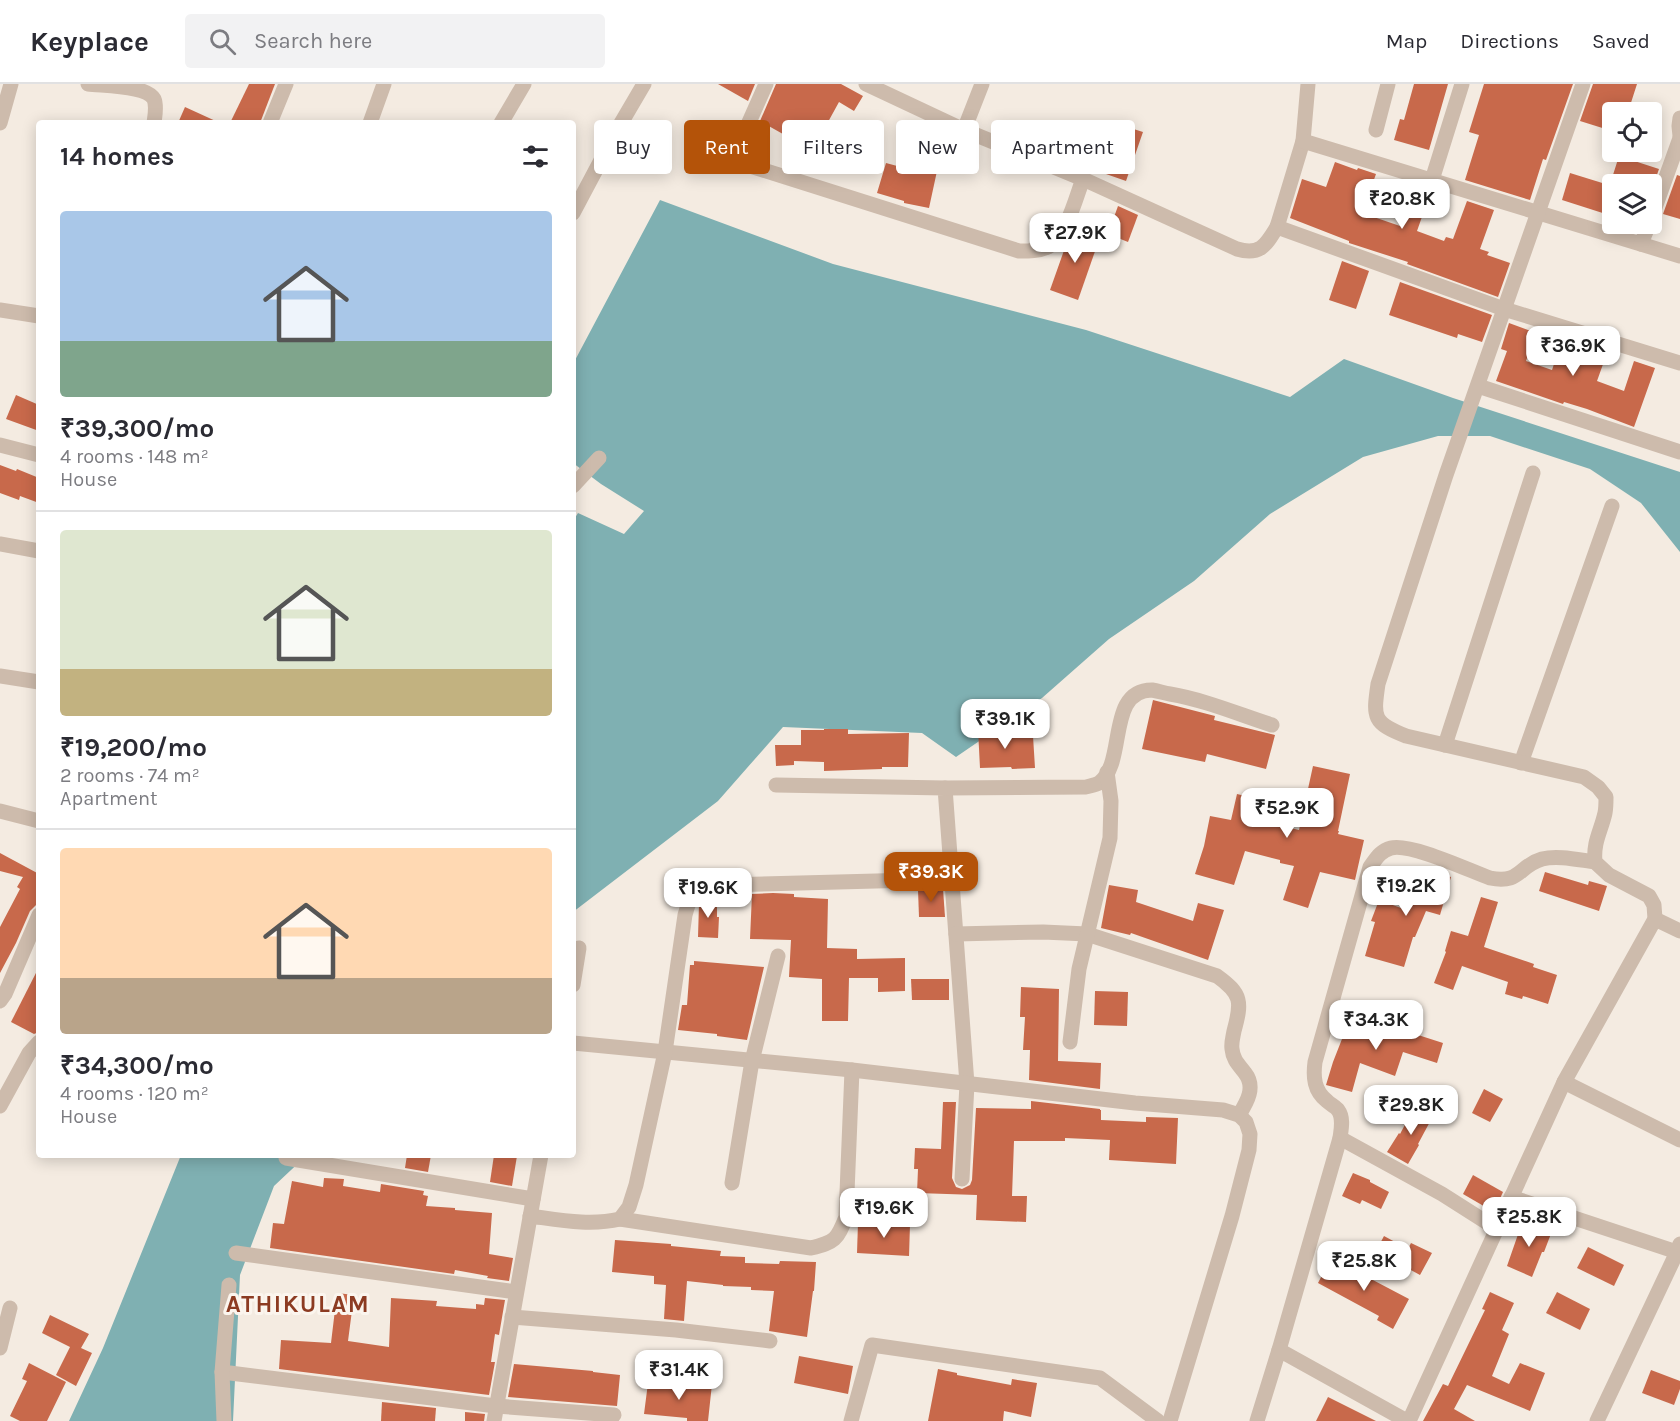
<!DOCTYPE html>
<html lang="en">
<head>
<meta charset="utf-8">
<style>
  :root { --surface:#fff; --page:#f2f2f3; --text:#2b2b33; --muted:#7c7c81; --line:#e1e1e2; --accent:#b45309 }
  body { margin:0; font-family:Karla,sans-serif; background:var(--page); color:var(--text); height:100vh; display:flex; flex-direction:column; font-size:22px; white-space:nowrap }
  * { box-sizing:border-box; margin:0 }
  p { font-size:20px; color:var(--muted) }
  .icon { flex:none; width:33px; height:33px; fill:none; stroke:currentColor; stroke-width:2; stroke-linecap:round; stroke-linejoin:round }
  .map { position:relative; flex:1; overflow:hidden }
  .sheet { position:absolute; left:36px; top:36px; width:540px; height:1038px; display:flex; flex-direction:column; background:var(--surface); border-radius:6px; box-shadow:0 3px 15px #0003 }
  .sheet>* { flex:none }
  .banner { position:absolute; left:594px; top:36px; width:570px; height:54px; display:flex; gap:12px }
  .fabs { position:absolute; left:1602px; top:18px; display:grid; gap:12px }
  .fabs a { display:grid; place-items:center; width:60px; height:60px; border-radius:6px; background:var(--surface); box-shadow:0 3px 15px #0003; font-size:30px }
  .price { position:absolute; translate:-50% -51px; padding:0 14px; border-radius:12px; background:#fff; color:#222; font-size:20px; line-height:39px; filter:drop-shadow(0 2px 3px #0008) }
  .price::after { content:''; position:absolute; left:50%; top:36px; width:18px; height:14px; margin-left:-9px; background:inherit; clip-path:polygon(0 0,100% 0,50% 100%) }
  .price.active { background:var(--accent); color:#fff }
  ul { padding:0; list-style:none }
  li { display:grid; align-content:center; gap:12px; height:318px; padding:0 24px }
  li+li { border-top:2px solid var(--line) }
  li span { display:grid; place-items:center; height:186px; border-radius:6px; color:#555 }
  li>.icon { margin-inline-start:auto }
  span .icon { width:108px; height:108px; fill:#fffc; stroke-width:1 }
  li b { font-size:26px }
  h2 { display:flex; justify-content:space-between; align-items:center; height:72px; padding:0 24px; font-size:26px }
  .chip { padding:0 21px; border-radius:6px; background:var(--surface); box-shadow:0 3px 15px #0003; font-size:21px; line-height:54px }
  .chip.active { background:var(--accent); color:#fff }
  header { display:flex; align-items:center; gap:36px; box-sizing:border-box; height:84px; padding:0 30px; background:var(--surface); border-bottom:2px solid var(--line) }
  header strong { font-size:28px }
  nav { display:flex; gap:33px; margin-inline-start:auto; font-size:21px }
  .search { width:420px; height:54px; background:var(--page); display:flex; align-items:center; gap:15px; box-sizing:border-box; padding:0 21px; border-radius:6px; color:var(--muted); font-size:22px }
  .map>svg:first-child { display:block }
</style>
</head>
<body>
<header>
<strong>Keyplace</strong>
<div class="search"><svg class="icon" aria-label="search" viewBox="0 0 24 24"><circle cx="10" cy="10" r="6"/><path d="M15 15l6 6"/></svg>Search here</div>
<nav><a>Map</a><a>Directions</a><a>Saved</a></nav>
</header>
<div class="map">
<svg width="1680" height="1337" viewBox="0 0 1680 1337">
  <rect width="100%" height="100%" fill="#f4ebe1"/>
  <g fill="#7fb0b2">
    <path d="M 660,116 L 833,180 L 1086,246 L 1290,313 L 1344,275 L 1453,314 L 1680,388 L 1680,468 L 1641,419 L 1590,385 L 1490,352 L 1438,352 L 1363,373 L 1270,430 L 1194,497 L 1109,555 L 1042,614 L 956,673 L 922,649 L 783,643 L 718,717 L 573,828 L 573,437 L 578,429 L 624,450 L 644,427 L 601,400 L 573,379 L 573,280 Z"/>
    <path d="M 181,1071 L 307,1071 L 274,1102 L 240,1191 L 233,1337 L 69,1337 L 103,1264 Z"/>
  </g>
  <g fill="#c8694b">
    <path d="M 249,0 L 275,0 L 260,39 L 230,39 Z"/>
    <path d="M 718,0 L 755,0 L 748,17 Z"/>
    <path d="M 776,0 L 841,0 L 863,12 L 854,27 L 839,18 L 817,58 L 795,45 L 790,54 L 760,37 Z"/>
    <path d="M 1414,0 L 1448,0 L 1429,66 L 1394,56 L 1400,35 L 1404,36 Z"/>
    <path d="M 1484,0 L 1573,0 L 1546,76 L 1543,75 L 1530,116 L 1465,96 L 1479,51 L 1469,48 Z"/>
    <path d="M 1593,0 L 1637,0 L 1628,28 L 1612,28 L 1612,47 L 1580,37 Z"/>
    <path d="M 185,23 L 220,39 L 178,39 Z"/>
    <path d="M 1124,42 L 1143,48 L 1126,97 L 1086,83 L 1085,85 L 1067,78 L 1076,54 L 1115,67 Z"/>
    <path d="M 923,43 L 950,50 L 940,88 L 937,87 L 929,124 L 904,119 L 904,117 L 877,109 L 886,79 L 912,86 Z"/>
    <path d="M 1619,72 L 1659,85 L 1652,105 L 1652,100 L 1633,100 L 1612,94 Z"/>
    <path d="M 1335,78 L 1357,86 L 1358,84 L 1376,90 L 1362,129 L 1400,142 L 1413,104 L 1430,110 L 1417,147 L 1444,157 L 1446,153 L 1453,155 L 1467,117 L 1494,126 L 1480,165 L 1489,168 L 1487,171 L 1510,179 L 1498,213 L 1407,180 L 1408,178 L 1349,159 L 1349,157 L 1290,134 L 1302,95 L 1326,103 Z"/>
    <path d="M 1570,89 L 1612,102 L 1612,132 L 1562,116 Z"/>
    <path d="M 1677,91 L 1680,92 L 1680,135 L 1663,130 Z"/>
    <path d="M 1118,122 L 1138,131 L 1128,158 L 1108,150 Z"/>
    <path d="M 1075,144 L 1100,153 L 1078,216 L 1050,206 L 1067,158 Z"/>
    <path d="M 1342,177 L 1369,187 L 1356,225 L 1329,216 Z"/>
    <path d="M 1400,198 L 1492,231 L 1482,258 L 1458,250 L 1457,254 L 1389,231 Z"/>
    <path d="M 1509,239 L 1536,249 L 1526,277 L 1552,286 L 1563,253 L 1607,269 L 1597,297 L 1624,307 L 1634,277 L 1655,284 L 1634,343 L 1587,325 L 1564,318 L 1563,320 L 1496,297 L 1507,267 L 1501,265 Z"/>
    <path d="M 16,311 L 39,321 L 39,347 L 6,335 Z"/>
    <path d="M 0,381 L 16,387 L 17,385 L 39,394 L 39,419 L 20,412 L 19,416 L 0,409 Z"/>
    <path d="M 1153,616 L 1215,632 L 1214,636 L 1275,651 L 1266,685 L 1207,670 L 1205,678 L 1142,665 Z"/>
    <path d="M 1000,644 L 1000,653 L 1033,652 L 1035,684 L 1012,685 L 1011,683 L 980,684 L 978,645 Z"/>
    <path d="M 824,645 L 848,645 L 848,650 L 909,649 L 908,683 L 882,683 L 882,685 L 824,687 L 824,678 L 794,677 L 794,681 L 776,682 L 775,661 L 801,661 L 801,646 L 824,646 Z"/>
    <path d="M 1313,682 L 1350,690 L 1338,747 L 1339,747 L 1338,750 L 1364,756 L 1355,796 L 1320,788 L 1308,824 L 1283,816 L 1294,782 L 1280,779 L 1280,776 L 1245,767 L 1234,801 L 1195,790 L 1204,762 L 1210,732 L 1231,736 L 1237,710 L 1262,716 L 1258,736 L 1299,746 Z"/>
    <path d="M 0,769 L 39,790 L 39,818 L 30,827 L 16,859 L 0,889 L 0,843 L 20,805 L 17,803 L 23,793 L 0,787 Z"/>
    <path d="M 1411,786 L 1436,792 L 1437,788 L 1451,793 L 1440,831 L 1426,827 L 1415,853 L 1413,853 L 1404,883 L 1365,872 L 1375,838 L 1371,837 L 1379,816 L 1401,824 Z"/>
    <path d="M 1545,788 L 1588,801 L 1589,797 L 1607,802 L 1599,827 L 1539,807 Z"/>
    <path d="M 1109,801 L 1138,806 L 1136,818 L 1193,837 L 1198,819 L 1224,826 L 1208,876 L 1131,849 L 1130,851 L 1101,844 Z"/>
    <path d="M 943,805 L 945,833 L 919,833 L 918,806 Z"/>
    <path d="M 773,809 L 794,810 L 794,813 L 828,815 L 827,864 L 857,865 L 857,875 L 905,874 L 905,907 L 878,908 L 878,894 L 849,894 L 848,937 L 822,937 L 822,895 L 789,893 L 791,856 L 750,855 L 752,810 Z"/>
    <path d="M 717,812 L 717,833 L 719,833 L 718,854 L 698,853 L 699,820 L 704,815 Z"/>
    <path d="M 1481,813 L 1498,818 L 1484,863 L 1534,880 L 1533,883 L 1557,891 L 1548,920 L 1523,912 L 1522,915 L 1505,910 L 1508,898 L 1462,882 L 1453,906 L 1434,899 L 1446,868 L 1445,867 L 1451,847 L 1468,852 Z"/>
    <path d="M 694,877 L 764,883 L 747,956 L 717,952 L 717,950 L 678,946 L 682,921 L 687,921 L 690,881 L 694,881 Z"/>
    <path d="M 39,883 L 39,948 L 34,950 L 11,938 Z"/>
    <path d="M 911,895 L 949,895 L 949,916 L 912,916 Z"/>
    <path d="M 1021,903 L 1059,905 L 1058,977 L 1101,979 L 1100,1005 L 1029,996 L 1030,966 L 1023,966 L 1025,933 L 1020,933 Z"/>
    <path d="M 1095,907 L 1128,908 L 1127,942 L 1094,941 Z"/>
    <path d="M 1351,932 L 1389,946 L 1390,942 L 1443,959 L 1437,979 L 1403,968 L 1395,992 L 1360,979 L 1352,1008 L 1326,1001 L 1333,978 Z"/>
    <path d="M 1484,1005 L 1503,1015 L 1490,1038 L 1472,1029 Z"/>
    <path d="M 1031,1017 L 1100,1025 L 1100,1026 L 1101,1026 L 1101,1036 L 1146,1038 L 1146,1033 L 1178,1034 L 1176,1080 L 1109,1076 L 1110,1056 L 1065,1054 L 1065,1057 L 1014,1057 L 1012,1112 L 1027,1112 L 1026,1138 L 976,1136 L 977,1111 L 917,1109 L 918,1085 L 914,1085 L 915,1064 L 941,1065 L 943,1018 L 956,1018 L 952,1094 L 956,1103 L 962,1105 L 970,1101 L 972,1096 L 976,1024 L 1031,1025 Z"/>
    <path d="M 1415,1022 L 1433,1032 L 1418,1060 L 1419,1061 L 1408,1080 L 1387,1068 L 1399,1049 L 1400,1050 Z"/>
    <path d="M 407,1071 L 431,1071 L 428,1088 L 405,1084 Z"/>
    <path d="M 494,1071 L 517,1072 L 512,1102 L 490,1098 Z"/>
    <path d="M 1353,1089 L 1370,1096 L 1370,1098 L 1389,1108 L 1381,1125 L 1362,1116 L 1360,1120 L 1342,1112 Z"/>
    <path d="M 1473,1091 L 1503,1108 L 1494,1128 L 1463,1110 Z"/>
    <path d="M 324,1094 L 344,1095 L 343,1102 L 380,1108 L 381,1100 L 424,1107 L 423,1111 L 428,1112 L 426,1122 L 455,1124 L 455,1126 L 492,1129 L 489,1170 L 513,1174 L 509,1197 L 487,1194 L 488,1192 L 455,1186 L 454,1190 L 270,1164 L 273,1139 L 284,1140 L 292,1097 L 323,1103 Z"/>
    <path d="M 1523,1136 L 1552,1147 L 1544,1168 L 1542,1168 L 1532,1193 L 1507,1182 Z"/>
    <path d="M 858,1139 L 910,1141 L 909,1172 L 857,1169 Z"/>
    <path d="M 1384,1152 L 1408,1165 L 1411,1159 L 1432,1169 L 1420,1191 L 1376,1167 Z"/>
    <path d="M 615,1156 L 671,1160 L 671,1162 L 721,1167 L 720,1172 L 745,1173 L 745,1179 L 779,1180 L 780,1177 L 816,1178 L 814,1207 L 813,1207 L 807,1253 L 769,1247 L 774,1207 L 751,1206 L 751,1203 L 723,1202 L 723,1201 L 687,1197 L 684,1237 L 664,1235 L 666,1201 L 654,1200 L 654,1192 L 612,1188 Z"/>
    <path d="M 1588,1163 L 1624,1181 L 1614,1202 L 1577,1184 Z"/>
    <path d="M 1331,1174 L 1409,1215 L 1393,1245 L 1377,1236 L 1379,1232 L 1318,1199 Z"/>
    <path d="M 1490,1208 L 1514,1219 L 1502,1246 L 1509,1250 L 1492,1292 L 1509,1300 L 1520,1279 L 1545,1289 L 1530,1327 L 1467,1301 L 1454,1325 L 1475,1337 L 1423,1337 L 1443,1300 L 1448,1302 L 1485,1226 L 1482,1225 Z"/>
    <path d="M 1557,1208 L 1590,1225 L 1580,1246 L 1546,1229 Z"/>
    <path d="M 337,1209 L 354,1211 L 348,1257 L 389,1263 L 391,1214 L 437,1217 L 436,1222 L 476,1225 L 476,1220 L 484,1221 L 485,1214 L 505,1216 L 499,1251 L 495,1250 L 491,1278 L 495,1278 L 489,1311 L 279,1285 L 281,1256 L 331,1259 Z"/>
    <path d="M 50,1231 L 89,1250 L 81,1264 L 92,1269 L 76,1302 L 56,1291 L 70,1263 L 42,1249 Z"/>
    <path d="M 799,1272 L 853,1282 L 848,1310 L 794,1299 Z"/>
    <path d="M 29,1279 L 66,1298 L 47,1337 L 20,1337 L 10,1332 L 27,1297 L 22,1295 Z"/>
    <path d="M 514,1280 L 593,1287 L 593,1288 L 620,1291 L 617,1322 L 508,1313 Z"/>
    <path d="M 938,1285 L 957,1289 L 957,1291 L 1011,1301 L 1012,1295 L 1037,1299 L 1031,1333 L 1004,1327 L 1003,1337 L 928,1337 Z"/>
    <path d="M 1651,1286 L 1680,1297 L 1680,1305 L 1674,1321 L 1642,1309 Z"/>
    <path d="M 690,1298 L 712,1300 L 708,1337 L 687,1337 L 687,1334 L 644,1330 L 648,1299 L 690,1303 Z"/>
    <path d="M 1328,1313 L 1376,1337 L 1316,1337 Z"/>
    <path d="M 382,1318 L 436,1324 L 435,1337 L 381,1337 Z"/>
    <path d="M 465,1328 L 485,1330 L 484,1337 L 465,1337 Z"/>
  </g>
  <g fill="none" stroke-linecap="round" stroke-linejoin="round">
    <g stroke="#cdbbac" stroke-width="15">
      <path d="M 88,0 C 103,2 146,1 154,15 C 157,22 155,31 154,39"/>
      <path d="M 766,0 L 746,45 L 741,79 L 1019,167 C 1029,167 1039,167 1048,163 C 1066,154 1076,113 1083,95 L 964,46 L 982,0"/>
      <path d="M 866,0 L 964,46"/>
      <path d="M 1308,0 L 1303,57 L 1277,143 L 1504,225 L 1680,279"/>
      <path d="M 1680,34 L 1679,42 L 1680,52"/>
      <path d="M 0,39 L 11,0"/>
      <path d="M 270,39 L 286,0"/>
      <path d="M 370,39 L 384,0"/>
      <path d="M 501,39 L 524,0"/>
      <path d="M 1376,46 L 1388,0"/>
      <path d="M 1303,57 L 1680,172"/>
      <path d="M 1083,95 L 1237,165 C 1260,172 1266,161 1277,143"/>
      <path d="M 1432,96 L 1462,0"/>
      <path d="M 573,129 L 617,46 L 644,0"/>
      <path d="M 1652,132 L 1680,54"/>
      <path d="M 1641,160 L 1649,140"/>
      <path d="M 0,226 L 39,232"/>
      <path d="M 1478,302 L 1680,368"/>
      <path d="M 0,361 L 39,371"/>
      <path d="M 573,402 L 599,374"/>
      <path d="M 0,460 L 39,467"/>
      <path d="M 0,592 L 39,598"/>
      <path d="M 1445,661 L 1533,389"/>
      <path d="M 1521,679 L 1612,422"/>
      <path d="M 776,701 L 945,704 L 967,1000 L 962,1095"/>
      <path d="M 945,704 L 1086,703 C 1089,702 1096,701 1099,699 C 1127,679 1106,606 1152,606 C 1158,607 1164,609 1170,610 C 1205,616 1238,630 1272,641"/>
      <path d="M 0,727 L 39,737"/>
      <path d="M 1655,835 L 1680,847"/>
      <path d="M 956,850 L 1043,848 L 1087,850 L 1217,892 C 1242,910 1242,918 1234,947 C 1233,953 1231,959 1232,965 C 1233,976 1239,981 1245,989 C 1256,1003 1247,1018 1239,1031"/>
      <path d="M 573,901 L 579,864"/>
      <path d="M 0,917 L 5,910 L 39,831"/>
      <path d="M 1070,958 L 1079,885 L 1110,754 L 1111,717 L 1107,688"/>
      <path d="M 573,959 L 852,986 L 1135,1019 L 1223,1026 L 1239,1031 L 1246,1038 L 1250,1050 L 1249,1066 L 1232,1132 L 1170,1337"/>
      <path d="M 1564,998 L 1680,1056"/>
      <path d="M 0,1022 L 29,969 L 39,958"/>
      <path d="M 1340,1054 L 1442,1110 L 1497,1145"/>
      <path d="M 286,1074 L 533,1115"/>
      <path d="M 732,1099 L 752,977 L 778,872"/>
      <path d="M 1511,1113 L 1677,1168 L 1680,1160"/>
      <path d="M 530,1132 C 560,1136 590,1142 620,1135 L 629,1123 L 636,1101 L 665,968 L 685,831 C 692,805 696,806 721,801 L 952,795"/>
      <path d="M 620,1135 L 811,1164 C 835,1158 837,1156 846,1133 L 852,986"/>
      <path d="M 236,1169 L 516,1208"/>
      <path d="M 512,1233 L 676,1246 L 770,1257"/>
      <path d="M 0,1264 L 10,1224"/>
      <path d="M 1279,1266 L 1340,1054 C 1341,1046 1344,1034 1338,1026 C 1336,1023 1330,1020 1327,1017 C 1314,1007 1313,993 1315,978 L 1370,783 C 1376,775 1380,767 1391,764 C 1411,759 1468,786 1490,794 C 1521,800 1518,782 1542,775 C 1558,771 1579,776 1595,778"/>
      <path d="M 222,1288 L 496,1322 L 614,1331"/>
      <path d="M 224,1337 L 222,1288 L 229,1201"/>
      <path d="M 494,1337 L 541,1071"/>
      <path d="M 851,1337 L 872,1261 L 1100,1294 L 1158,1337"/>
      <path d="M 1257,1337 L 1279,1266 L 1407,1337"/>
      <path d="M 1409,1337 L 1564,998 L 1655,835 L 1654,821 L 1649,812 L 1609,791 L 1595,778 C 1593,758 1601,747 1605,729 C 1606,724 1606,718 1606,713 L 1598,703 L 1584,693 L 1406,652 C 1373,639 1373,634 1378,600 L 1446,391 L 1583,0"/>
      <path d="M 1597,1337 L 1677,1168 L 1680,1170"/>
    </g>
  </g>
  <g text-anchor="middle" stroke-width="6" stroke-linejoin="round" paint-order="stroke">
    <g font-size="24" font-weight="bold" letter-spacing="1.5" fill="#8c3b22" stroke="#fbf5ee">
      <text x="298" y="1228">ATHIKULAM</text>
    </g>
  </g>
</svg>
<div class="fabs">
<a><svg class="icon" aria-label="locate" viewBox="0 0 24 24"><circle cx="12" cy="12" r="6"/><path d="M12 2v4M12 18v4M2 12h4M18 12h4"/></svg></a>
<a><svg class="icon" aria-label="layers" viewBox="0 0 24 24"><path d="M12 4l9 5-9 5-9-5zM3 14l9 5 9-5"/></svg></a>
</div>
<b class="price" style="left:1402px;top:146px">₹20.8K</b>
<b class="price" style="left:1075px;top:180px">₹27.9K</b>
<b class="price" style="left:1573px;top:293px">₹36.9K</b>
<b class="price" style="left:1005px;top:666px">₹39.1K</b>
<b class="price" style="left:1287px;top:755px">₹52.9K</b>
<b class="price active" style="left:931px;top:819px">₹39.3K</b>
<b class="price" style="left:1406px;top:833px">₹19.2K</b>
<b class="price" style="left:708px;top:835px">₹19.6K</b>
<b class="price" style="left:1376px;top:967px">₹34.3K</b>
<b class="price" style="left:1411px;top:1052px">₹29.8K</b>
<b class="price" style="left:884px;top:1155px">₹19.6K</b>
<b class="price" style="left:1529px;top:1164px">₹25.8K</b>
<b class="price" style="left:1364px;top:1208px">₹25.8K</b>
<b class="price" style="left:679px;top:1317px">₹31.4K</b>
<div class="banner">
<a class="chip">Buy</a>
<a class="chip active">Rent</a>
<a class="chip">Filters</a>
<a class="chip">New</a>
<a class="chip">Apartment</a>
</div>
<section class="sheet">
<h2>14 homes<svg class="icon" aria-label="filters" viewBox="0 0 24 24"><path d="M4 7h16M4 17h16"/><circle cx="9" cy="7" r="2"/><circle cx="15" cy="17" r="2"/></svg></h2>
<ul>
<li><span style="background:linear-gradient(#a9c7e8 70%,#7fa58c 0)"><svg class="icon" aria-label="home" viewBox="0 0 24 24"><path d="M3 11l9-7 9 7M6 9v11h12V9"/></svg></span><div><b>₹39,300/mo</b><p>4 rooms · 148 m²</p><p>House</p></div></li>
<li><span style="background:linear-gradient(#dfe7d0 75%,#c2b280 0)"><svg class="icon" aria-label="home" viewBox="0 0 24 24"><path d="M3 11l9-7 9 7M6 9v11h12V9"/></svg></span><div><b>₹19,200/mo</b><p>2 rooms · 74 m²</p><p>Apartment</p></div></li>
<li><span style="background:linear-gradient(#ffd9b3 70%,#b9a48a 0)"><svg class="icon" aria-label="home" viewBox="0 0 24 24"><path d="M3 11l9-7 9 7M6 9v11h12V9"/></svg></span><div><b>₹34,300/mo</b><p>4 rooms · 120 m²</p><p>House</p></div></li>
</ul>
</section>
</div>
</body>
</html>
